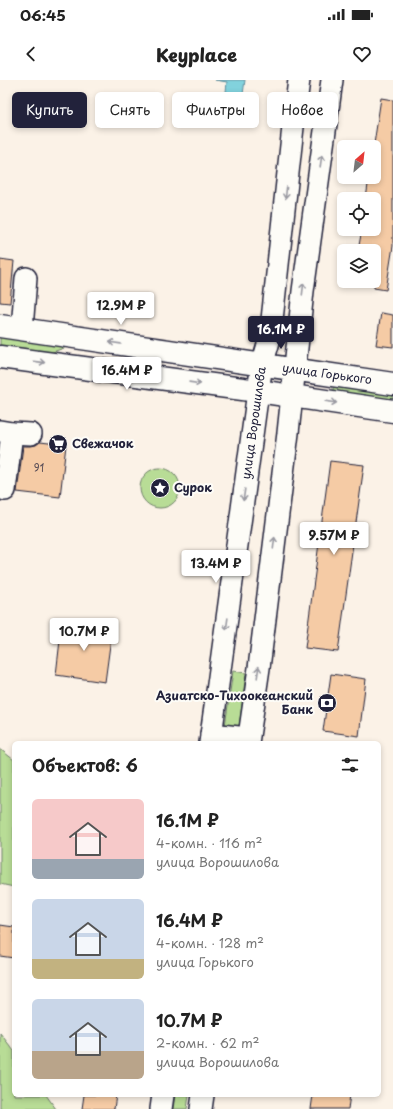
<!DOCTYPE html>
<html lang="ru">
<head>
<meta charset="utf-8">
<style>
  :root { --surface:#fff; --page:#f6f6f6; --text:#222; --muted:#767676; --accent:#22223b }
  body { margin:0; font-family:"Playpen Sans",sans-serif; background:var(--page); color:var(--text); height:100vh; display:flex; flex-direction:column; font-size:15px; white-space:nowrap }
  * { box-sizing:border-box; margin:0 }
  p { font-size:13px; color:var(--muted) }
  .icon { flex:none; width:22px; height:22px; fill:none; stroke:currentColor; stroke-width:2; stroke-linecap:round; stroke-linejoin:round }
  .map { position:relative; flex:1; overflow:hidden }
  .side { position:absolute; left:12px; top:661px; width:369px; height:356px; display:flex; flex-direction:column; background:var(--surface); border-radius:6px; box-shadow:0 2px 6px #0003 }
  .side>* { flex:none }
  .top-card { position:absolute; left:12px; top:12px; width:369px; height:36px; display:flex; gap:8px }
  .needle { width:26px; rotate:28deg }
  .controls { position:absolute; left:337px; top:60px; display:grid; gap:8px }
  .controls a { display:grid; place-items:center; width:44px; height:44px; border-radius:6px; background:var(--surface); box-shadow:0 2px 6px #0003; font-size:20px }
  .price { position:absolute; translate:-50% -34px; padding:0 9px; border-radius:4px; background:#fff; color:#222; font-size:13px; line-height:26px; filter:drop-shadow(0 1px 2px #0008) }
  .price::after { content:''; position:absolute; left:50%; top:24px; width:12px; height:9px; margin-left:-6px; background:inherit; clip-path:polygon(0 0,100% 0,50% 100%) }
  .price.on { background:var(--accent); color:#fff }
  ul { padding:0; list-style:none }
  li { display:flex; align-items:center; gap:12px; height:100px; padding:0 20px }
  li span { display:grid; place-items:center; flex:none; width:112px; height:80px; border-radius:6px; color:#555 }
  li>.icon { margin-inline-start:auto }
  span .icon { width:48px; height:48px; fill:#fffc; stroke-width:1 }
  li b { font-size:17px }
  h2 { display:flex; justify-content:space-between; align-items:center; height:48px; padding:0 20px; font-size:17px }
  .chip { padding:0 14px; border-radius:6px; background:var(--surface); box-shadow:0 2px 6px #0003; font-size:14px; line-height:36px }
  .chip.on { background:var(--accent); color:#fff }
  .status { display:flex; justify-content:space-between; align-items:center; height:28px; padding:0 20px; background:var(--surface); direction:ltr }
  .status svg { height:11px; fill:currentColor }
  header { display:flex; justify-content:space-between; align-items:center; height:52px; padding:0 20px; background:var(--surface); font-size:18px; font-weight:800 }
  .map>svg:first-child { display:block }
</style>
</head>
<body>
<div class="status"><b>06:45</b><svg viewBox="0 0 49 12"><path d="M0 12V9h3v3zM5 12V6h3v6zM10 12V3h3v9zM15 12V0h3v12zM26 1h20v11H26zM47 4h2v5h-2z"/></svg></div>
<header><svg class="icon" aria-label="back" viewBox="0 0 24 24"><path d="M15 5l-7 7 7 7"/></svg>Keyplace<svg class="icon" aria-label="heart" viewBox="0 0 24 24"><path d="M12 20l-8-8c-3-5 5-10 8-4 3-6 11-1 8 4z"/></svg></header>
<div class="map">
<svg width="393" height="1029" viewBox="0 0 393 1029">
  <rect width="100%" height="100%" fill="#fbf2e7"/>
  <filter id="ink" filterUnits="userSpaceOnUse"><feTurbulence type="fractalNoise" baseFrequency=".025" numOctaves="2"/><feDisplacementMap in="SourceGraphic" scale="8" xChannelSelector="R" yChannelSelector="G"/><feConvolveMatrix kernelMatrix="1 2 1 2 8 2 1 2 1" color-interpolation-filters="sRGB"/></filter>
  <g filter="url(#ink)">
    <g fill="#b8dc96" stroke="#6d7f68">
      <path d="M 0,257 L 67,267 L 47,274 L 0,268 Z"/>
      <path d="M 334,303 L 393,311 L 393,324 L 332,315 Z"/>
      <circle cx="160" cy="408" r="20"/>
      <path d="M 233,591 L 246,593 L 239,648 L 225,646 Z"/>
      <path d="M 0,669 L 14,680 L 14,807 L 0,804 Z"/>
      <path d="M 0,953 L 14,971 L 14,1015 L 46,1015 L 56,1029 L 0,1029 Z"/>
      <path d="M 175,1015 L 189,1015 L 187,1029 L 173,1029 Z"/>
    </g>
    <path fill="#82d2dd" stroke="#5c8c9c" d="M 215,0 L 245,0 L 243,14 L 226,12 L 227,2 Z"/>
    <g fill="#f5cba5" stroke="#22223b">
      <path d="M 381,18 L 393,20 L 393,166 L 386,210 L 374,208 L 374,171 L 358,171 L 362,149 L 374,149 L 374,119 L 366,119 L 369,97 L 374,97 L 374,64 Z"/>
      <path d="M 0,179 L 14,181 L 10,223 L 0,222 Z"/>
      <path d="M 381,233 L 393,235 L 393,267 L 376,265 Z"/>
      <path d="M 40,362 L 66,365 L 60,417 L 17,412 L 23,366 L 31,366 L 36,365 Z"/>
      <path d="M 330,381 L 364,385 L 338,572 L 305,568 Z"/>
      <path d="M 62,543 L 112,550 L 105,602 L 56,595 Z"/>
      <path d="M 331,594 L 366,599 L 359,656 L 323,651 Z"/>
      <path d="M 0,845 L 14,847 L 14,878 L 0,876 Z"/>
      <path d="M 84,1015 L 116,1015 L 114,1029 L 82,1029 Z"/>
      <path d="M 313,1015 L 350,1015 L 348,1029 L 311,1029 Z"/>
    </g>
    <g fill="none" stroke-linecap="round" stroke-linejoin="round">
      <g stroke="#22223b" stroke-width="24">
        <g id="minor">
          <path d="M 22,249 L 26,198"/>
          <path d="M 0,351 L 12,353 L 5,410"/>
          <path d="M 12,353 L 31,354"/>
          <path d="M 211,654 L 248,658"/>
          <path d="M 210,663 L 259,304 L 262,285 L 270,258 L 293,47 L 299,0"/>
          <path d="M 248,663 L 259,588 L 288,353 L 303,211 L 332,0"/>
          <path d="M 161,1029 L 163,1015"/>
          <path d="M 201,1029 L 203,1015"/>
        </g>
      </g>
      <g stroke="#22223b" stroke-width="25">
        <g id="major">
          <path d="M 0,246 L 393,304"/>
          <path d="M 0,277 L 258,311 L 393,331"/>
        </g>
      </g>
      <use href="#minor" stroke="#fdfcf7" stroke-width="21"/>
      <use href="#major" stroke="#fdfcf7" stroke-width="22"/>
    </g>
    <defs><path id="oneway-shaft" d="M-6 0H5M1.5-3L5.5 0L1.5 3" fill="none" stroke-width="1.6" stroke-linecap="round" stroke-linejoin="round"/></defs>
    <g stroke="#9a9aa2">
      <use href="#oneway-shaft" transform="translate(321 81) rotate(-82)"/>
      <use href="#oneway-shaft" transform="translate(286 113) rotate(96)"/>
      <use href="#oneway-shaft" transform="translate(303 209) rotate(-83)"/>
      <use href="#oneway-shaft" transform="translate(115 263) rotate(-172)"/>
      <use href="#oneway-shaft" transform="translate(39 282) rotate(7)"/>
      <use href="#oneway-shaft" transform="translate(195 303) rotate(8)"/>
      <use href="#oneway-shaft" transform="translate(331 322) rotate(8)"/>
      <use href="#oneway-shaft" transform="translate(244 415) rotate(98)"/>
      <use href="#oneway-shaft" transform="translate(274 463) rotate(-83)"/>
      <use href="#oneway-shaft" transform="translate(227 544) rotate(98)"/>
      <use href="#oneway-shaft" transform="translate(258 592) rotate(-82)"/>
    </g>
  </g>
  <defs>
    <g id="supermarket-disc" transform="scale(1)"><circle r="9.5" fill="#22223b" stroke="#fdfcf7"/><path d="M-6-5.5h2.5l.6 2H6L4.5 2H-2.5L-4.4-4H-6ZM-1.5 3.2a1.3 1.3 0 1 0 .1 0ZM3 3.2a1.3 1.3 0 1 0 .1 0Z" fill="#fff"/></g>
    <g id="sight-disc" transform="scale(1)"><circle r="9.5" fill="#22223b" stroke="#fdfcf7"/><path d="M0-6L1.8-2.2L6-1.7L2.9 1.2L3.7 5.4L0 3.3L-3.7 5.4L-2.9 1.2L-6-1.7L-1.8-2.2Z" fill="#fff"/></g>
    <g id="bank-disc" transform="scale(1)"><circle r="9.5" fill="#22223b" stroke="#fdfcf7"/><path d="M-6-4H6V4H-6ZM0-2.3a2.3 2.3 0 1 0 0 4.6a2.3 2.3 0 1 0 0-4.6Z" fill="#fff"/></g>
  </defs>
  <g fill-rule="evenodd">
    <use href="#supermarket-disc" x="58" y="364"/>
    <use href="#sight-disc" x="160" y="408"/>
    <use href="#bank-disc" x="327" y="623"/>
  </g>
  <g text-anchor="middle" stroke-width="4" stroke-linejoin="round" paint-order="stroke">
    <g font-size="10" fill="#574c56">
      <text x="39" y="392">91</text>
    </g>
    <g font-size="12" fill="#22223b" stroke="#fdfcf7">
      <text transform="translate(327 294) rotate(8)" y="4">улица Горького</text>
      <text transform="translate(254 343) rotate(-82)" y="4">улица Ворошилова</text>
    </g>
    <g font-size="12" font-weight="bold" fill="#22223b" stroke="#fdfcf7" text-anchor="start">
      <text x="72" y="368">Свежачок</text>
      <text x="174" y="412">Сурок</text>
      <text x="313" y="620" text-anchor="end">Азиатско-Тихоокеанский<tspan x="313" dy="14">Банк</tspan></text>
    </g>
  </g>
</svg>
<div class="controls">
<a><svg class="needle" viewBox="-14 -14 28 28"><path d="M0-13l5 13h-10z" fill="#e53935"/><path d="M0 13l5-13h-10z" fill="#767676"/></svg></a>
<a><svg class="icon" aria-label="locate" viewBox="0 0 24 24"><circle cx="12" cy="12" r="6"/><path d="M12 2v4M12 18v4M2 12h4M18 12h4"/></svg></a>
<a><svg class="icon" aria-label="layers" viewBox="0 0 24 24"><path d="M12 4l9 5-9 5-9-5zM3 14l9 5 9-5"/></svg></a>
</div>
<b class="price" style="left:121px;top:246px">12.9M ₽</b>
<b class="price on" style="left:281px;top:270px">16.1M ₽</b>
<b class="price" style="left:127px;top:311px">16.4M ₽</b>
<b class="price" style="left:334px;top:476px">9.57M ₽</b>
<b class="price" style="left:216px;top:504px">13.4M ₽</b>
<b class="price" style="left:84px;top:572px">10.7M ₽</b>
<div class="top-card">
<a class="chip on">Купить</a>
<a class="chip">Снять</a>
<a class="chip">Фильтры</a>
<a class="chip">Новое</a>
</div>
<section class="side">
<h2>Объектов: 6<svg class="icon" aria-label="filters" viewBox="0 0 24 24"><path d="M4 7h16M4 17h16"/><circle cx="9" cy="7" r="2"/><circle cx="15" cy="17" r="2"/></svg></h2>
<ul>
<li><span style="background:linear-gradient(#f6c9c9 75%,#9aa5b1 0)"><svg class="icon" aria-label="home" viewBox="0 0 24 24"><path d="M3 11l9-7 9 7M6 9v11h12V9"/></svg></span><div><b>16.1M ₽</b><p>4-комн. · 116 m²</p><p>улица Ворошилова</p></div></li>
<li><span style="background:linear-gradient(#c9d6e8 75%,#c2b280 0)"><svg class="icon" aria-label="home" viewBox="0 0 24 24"><path d="M3 11l9-7 9 7M6 9v11h12V9"/></svg></span><div><b>16.4M ₽</b><p>4-комн. · 128 m²</p><p>улица Горького</p></div></li>
<li><span style="background:linear-gradient(#c9d6e8 65%,#b9a48a 0)"><svg class="icon" aria-label="home" viewBox="0 0 24 24"><path d="M3 11l9-7 9 7M6 9v11h12V9"/></svg></span><div><b>10.7M ₽</b><p>2-комн. · 62 m²</p><p>улица Ворошилова</p></div></li>
</ul>
</section>
</div>
</body>
</html>
